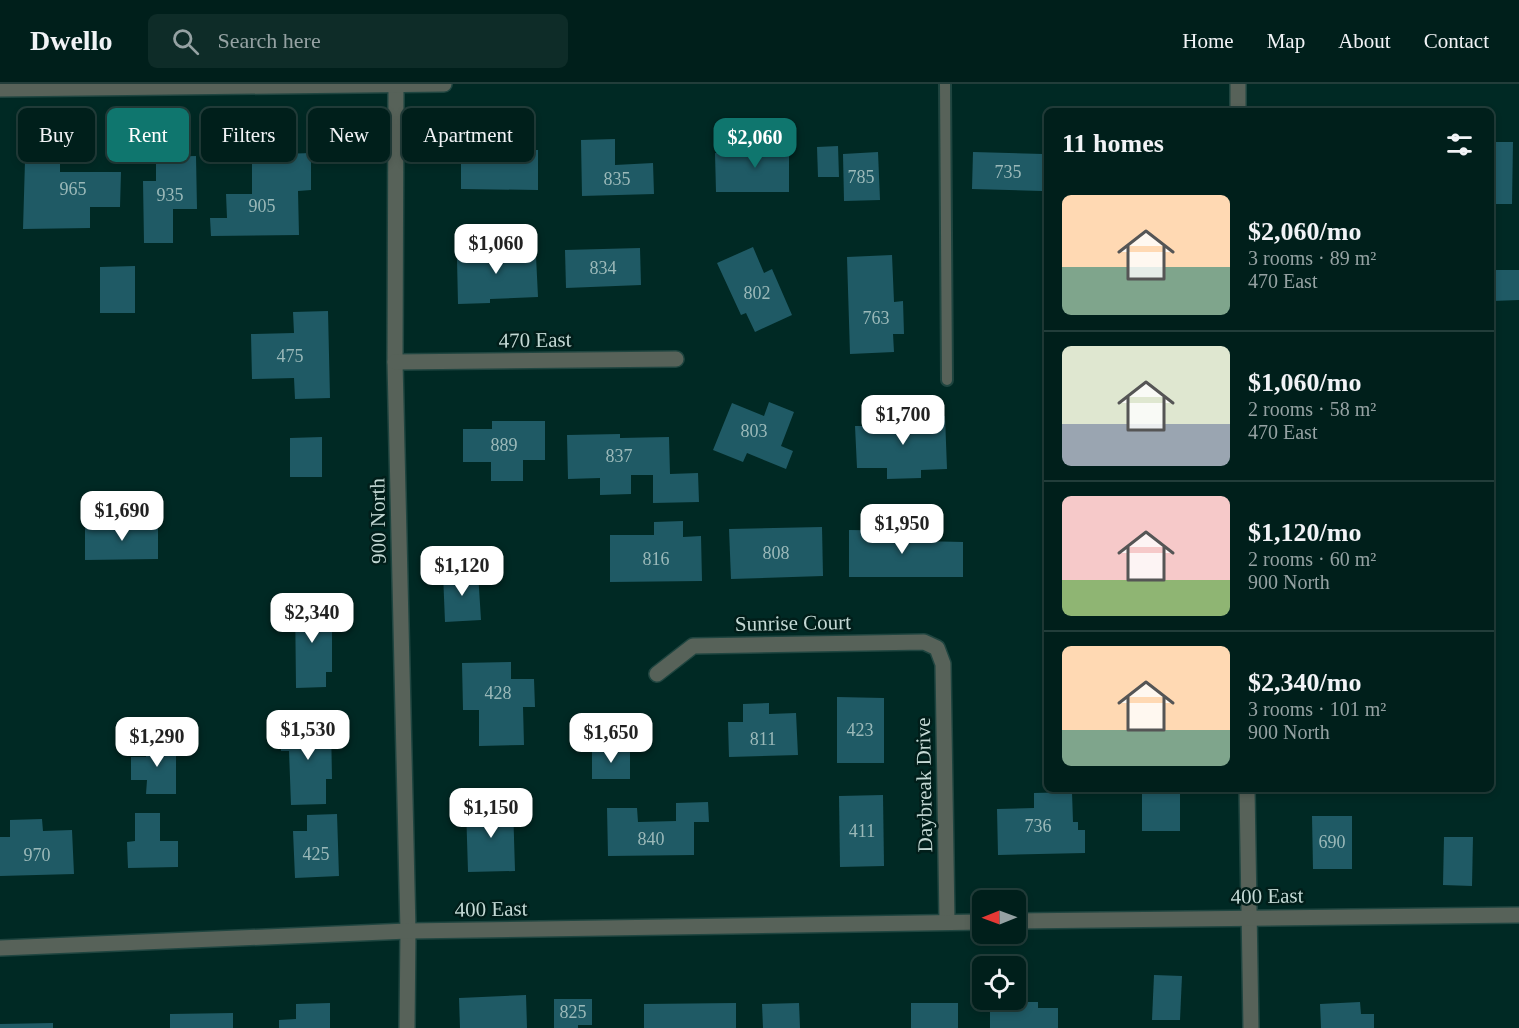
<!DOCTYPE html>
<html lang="en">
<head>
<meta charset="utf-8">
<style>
  :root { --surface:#001f1b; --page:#0e2c28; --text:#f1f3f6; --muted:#95a2a3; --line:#223d3a; --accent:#0f766e }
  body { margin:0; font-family:"Times New Roman",serif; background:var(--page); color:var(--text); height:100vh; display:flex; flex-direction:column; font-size:22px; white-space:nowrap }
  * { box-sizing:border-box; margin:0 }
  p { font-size:20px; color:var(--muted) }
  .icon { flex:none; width:33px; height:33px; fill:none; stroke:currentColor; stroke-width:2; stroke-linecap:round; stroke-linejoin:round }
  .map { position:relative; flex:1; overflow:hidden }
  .sheet { position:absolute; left:1044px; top:24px; width:450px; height:684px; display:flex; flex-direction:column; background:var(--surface); border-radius:9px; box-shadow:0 3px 9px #0003,0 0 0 2px var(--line) }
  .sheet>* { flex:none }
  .hud { position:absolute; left:18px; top:24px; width:570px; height:54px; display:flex; gap:12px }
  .needle { width:39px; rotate:269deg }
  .controls { position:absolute; left:972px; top:806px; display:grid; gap:12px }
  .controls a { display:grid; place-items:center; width:54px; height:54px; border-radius:9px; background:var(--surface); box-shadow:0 3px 9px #0003,0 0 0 2px var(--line); font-size:30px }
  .price { position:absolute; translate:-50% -51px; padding:0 14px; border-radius:12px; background:#fff; color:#222; font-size:20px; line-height:39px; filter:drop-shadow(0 2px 3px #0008) }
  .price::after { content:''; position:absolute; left:50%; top:36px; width:18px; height:14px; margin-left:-9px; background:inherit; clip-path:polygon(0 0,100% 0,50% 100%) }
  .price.active { background:var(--accent); color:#fff }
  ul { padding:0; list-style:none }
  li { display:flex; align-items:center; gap:18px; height:150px; padding:0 18px }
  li+li { border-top:2px solid var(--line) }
  li span { display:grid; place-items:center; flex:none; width:168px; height:120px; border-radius:9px; color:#555 }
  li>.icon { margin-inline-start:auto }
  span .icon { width:72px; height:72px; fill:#fffc; stroke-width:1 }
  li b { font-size:26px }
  h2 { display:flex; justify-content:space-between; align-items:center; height:72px; padding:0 18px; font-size:26px }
  .tag { padding:0 21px; border-radius:9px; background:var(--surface); box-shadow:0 3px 9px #0003,0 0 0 2px var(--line); font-size:21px; line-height:54px }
  .tag.active { background:var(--accent); color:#fff }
  header { display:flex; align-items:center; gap:36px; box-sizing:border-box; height:84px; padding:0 30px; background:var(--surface); border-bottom:2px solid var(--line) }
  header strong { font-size:28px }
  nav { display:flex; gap:33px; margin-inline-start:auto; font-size:21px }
  .search { width:420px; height:54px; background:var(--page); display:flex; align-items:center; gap:15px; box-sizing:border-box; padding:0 21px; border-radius:9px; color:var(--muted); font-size:22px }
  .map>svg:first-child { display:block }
</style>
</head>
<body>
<header>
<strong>Dwello</strong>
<div class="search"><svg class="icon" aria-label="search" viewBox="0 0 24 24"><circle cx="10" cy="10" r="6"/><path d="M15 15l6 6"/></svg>Search here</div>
<nav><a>Home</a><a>Map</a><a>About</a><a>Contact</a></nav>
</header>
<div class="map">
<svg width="1519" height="944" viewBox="0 0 1519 944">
  <rect width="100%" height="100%" fill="#002924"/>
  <g fill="#1f5a65">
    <path d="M 615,55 L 615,81 L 653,79 L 654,110 L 582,112 L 581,56 Z"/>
    <path d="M 761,56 L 789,56 L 789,108 L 716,108 L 715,69 L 762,68 Z"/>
    <path d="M 1491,58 L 1513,58 L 1512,120 L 1491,120 Z"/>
    <path d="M 838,62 L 839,93 L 818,93 L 817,63 Z"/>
    <path d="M 461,66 L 538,66 L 538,106 L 461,105 Z"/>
    <path d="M 878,68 L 880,116 L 844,117 L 843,70 Z"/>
    <path d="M 973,68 L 1043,70 L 1042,107 L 972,105 Z"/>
    <path d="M 311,69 L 311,106 L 298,107 L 299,151 L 211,152 L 210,134 L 227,134 L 226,110 L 252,110 L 252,71 Z"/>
    <path d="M 196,72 L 197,125 L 173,125 L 173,159 L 144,159 L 143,97 L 156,97 L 156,73 Z"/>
    <path d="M 25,77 L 60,77 L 60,88 L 121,88 L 120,123 L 90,123 L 90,144 L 23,145 Z"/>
    <path d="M 509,157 L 509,173 L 536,172 L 538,213 L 490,215 L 490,219 L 458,220 L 457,175 L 478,175 L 477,158 Z"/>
    <path d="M 753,163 L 764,189 L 772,185 L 792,231 L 755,248 L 746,229 L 741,231 L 717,179 Z"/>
    <path d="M 640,164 L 641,201 L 566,204 L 565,166 Z"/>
    <path d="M 892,171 L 894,218 L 903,217 L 904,250 L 893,250 L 894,268 L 850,270 L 847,173 Z"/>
    <path d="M 135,182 L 135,229 L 100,229 L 100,183 Z"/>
    <path d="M 1491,186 L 1519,186 L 1519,216 L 1492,217 Z"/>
    <path d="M 328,227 L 330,314 L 295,315 L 294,294 L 252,295 L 251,250 L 294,249 L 293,228 Z"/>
    <path d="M 769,318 L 794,328 L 781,362 L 793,367 L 786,385 L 747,369 L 743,378 L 713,366 L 732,319 L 764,332 Z"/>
    <path d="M 945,332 L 947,385 L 921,386 L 921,394 L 887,395 L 887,384 L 857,384 L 855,342 L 887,342 L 886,333 Z"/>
    <path d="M 492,337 L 545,337 L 545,376 L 523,376 L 523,397 L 491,397 L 491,378 L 463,378 L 463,345 L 492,345 Z"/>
    <path d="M 620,350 L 620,354 L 669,353 L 670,390 L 698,389 L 699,418 L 653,419 L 653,391 L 631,391 L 631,410 L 600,411 L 600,394 L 568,395 L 567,351 Z"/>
    <path d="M 322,353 L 322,393 L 290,393 L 290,354 Z"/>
    <path d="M 683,437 L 683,453 L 701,452 L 702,497 L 610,498 L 610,451 L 654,451 L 654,438 Z"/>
    <path d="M 158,440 L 158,475 L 85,476 L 85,442 Z"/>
    <path d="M 822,443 L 823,492 L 731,495 L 729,445 Z"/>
    <path d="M 849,446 L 921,447 L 921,457 L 963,458 L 963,493 L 849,493 Z"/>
    <path d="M 478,488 L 481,536 L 445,538 L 443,489 Z"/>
    <path d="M 295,513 L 322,513 L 322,541 L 332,541 L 332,588 L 326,588 L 326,603 L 296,604 Z"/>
    <path d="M 511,578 L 511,595 L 534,595 L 535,623 L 523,623 L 524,661 L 479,662 L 479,626 L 463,626 L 462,579 Z"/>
    <path d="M 837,613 L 884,614 L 884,679 L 837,679 Z"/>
    <path d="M 769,619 L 769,630 L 796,629 L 798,671 L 729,673 L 728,638 L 743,638 L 743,620 Z"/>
    <rect x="592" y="639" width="25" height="24"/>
    <path d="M 331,640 L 332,695 L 326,695 L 326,720 L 291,721 L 289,667 L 281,667 L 280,641 Z"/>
    <path d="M 145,658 L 176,658 L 176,710 L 146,710 L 147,696 L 131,696 L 131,673 L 146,673 Z"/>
    <rect x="592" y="665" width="38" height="30"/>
    <rect x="1142" y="705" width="38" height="42"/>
    <path d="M 1072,708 L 1073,738 L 1078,738 L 1078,746 L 1085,746 L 1085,769 L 998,771 L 997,725 L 1034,724 L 1034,709 Z"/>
    <path d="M 883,711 L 884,782 L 840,783 L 839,712 Z"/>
    <path d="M 708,718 L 709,738 L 694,738 L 694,771 L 608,772 L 607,724 L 637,724 L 638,738 L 676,737 L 676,719 Z"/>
    <path d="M 513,721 L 515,787 L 468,788 L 466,723 Z"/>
    <path d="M 135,729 L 160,729 L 160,757 L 178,757 L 178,783 L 128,784 L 127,758 L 135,757 Z"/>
    <path d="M 337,730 L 339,792 L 295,794 L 293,747 L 307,747 L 307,731 Z"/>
    <path d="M 1312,732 L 1352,732 L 1352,785 L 1313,785 Z"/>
    <path d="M 42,735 L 43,747 L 72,746 L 74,790 L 0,792 L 0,753 L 10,753 L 10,736 Z"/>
    <path d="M 1444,753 L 1473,753 L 1472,802 L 1443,801 Z"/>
    <path d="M 1154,891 L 1182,892 L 1180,936 L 1152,936 Z"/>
    <path d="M 526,911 L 527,944 L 460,944 L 459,914 Z"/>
    <path d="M 554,915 L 592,915 L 592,941 L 578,941 L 578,944 L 554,944 Z"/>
    <path d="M 990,918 L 1038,918 L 1038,924 L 1058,924 L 1058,944 L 990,944 Z"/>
    <path d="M 1360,918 L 1361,930 L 1374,930 L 1374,944 L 1321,944 L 1320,920 Z"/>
    <path d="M 330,919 L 330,944 L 279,944 L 279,936 L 296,935 L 296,920 Z"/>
    <path d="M 736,919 L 736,944 L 644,944 L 644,920 Z"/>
    <path d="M 799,919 L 800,944 L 763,944 L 762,920 Z"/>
    <rect x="911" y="919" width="47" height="25"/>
    <path d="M 233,929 L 233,944 L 170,944 L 170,930 Z"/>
    <path d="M 53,939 L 53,944 L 0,944 L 0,940 Z"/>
  </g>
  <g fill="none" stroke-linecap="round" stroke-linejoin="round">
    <g stroke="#1f4540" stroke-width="14">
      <path id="lane" d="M 945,0 L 947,296"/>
    </g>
    <g stroke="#1f4540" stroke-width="18">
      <g id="street">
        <path d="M 396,0 L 395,278 L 408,847 L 407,944"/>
        <path d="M 1238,0 L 1238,27"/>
        <path d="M 0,5 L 444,0"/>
        <path d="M 395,278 L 676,275"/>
        <path d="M 657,590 L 693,562 L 924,558 L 937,564 L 943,580 L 947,838"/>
        <path d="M 1247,705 L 1251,944"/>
        <path d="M 1016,837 L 1519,831"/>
        <path d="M 0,864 L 408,847 L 982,838"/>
      </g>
    </g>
    <use href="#lane" stroke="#576259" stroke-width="10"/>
    <use href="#street" stroke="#576259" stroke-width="15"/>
  </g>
  <g text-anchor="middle" stroke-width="5" stroke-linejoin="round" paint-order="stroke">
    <g font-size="18" fill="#9bb9b9">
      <text x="1008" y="94">735</text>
      <text x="861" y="99">785</text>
      <text x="617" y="101">835</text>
      <text x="73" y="111">965</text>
      <text x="170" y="117">935</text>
      <text x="262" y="128">905</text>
      <text x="603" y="190">834</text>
      <text x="757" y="215">802</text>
      <text x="876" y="240">763</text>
      <text x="290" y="278">475</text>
      <text x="754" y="353">803</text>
      <text x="504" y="367">889</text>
      <text x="619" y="378">837</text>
      <text x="776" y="475">808</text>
      <text x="656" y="481">816</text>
      <text x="498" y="615">428</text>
      <text x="860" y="652">423</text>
      <text x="763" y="661">811</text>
      <text x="1038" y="748">736</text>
      <text x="862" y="753">411</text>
      <text x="651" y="761">840</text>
      <text x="1332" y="764">690</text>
      <text x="316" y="776">425</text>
      <text x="37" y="777">970</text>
      <text x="573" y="934">825</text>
    </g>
    <g font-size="21" fill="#c4d9d5" stroke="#011e1a">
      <text transform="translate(535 256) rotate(-1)" y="7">470 East</text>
      <text transform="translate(378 437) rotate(-91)" y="7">900 North</text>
      <text transform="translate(793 539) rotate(-1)" y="7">Sunrise Court</text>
      <text transform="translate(924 701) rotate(-91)" y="7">Daybreak Drive</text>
      <text transform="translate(1267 812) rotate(-1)" y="7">400 East</text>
      <text transform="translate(491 825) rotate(-1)" y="7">400 East</text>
    </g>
  </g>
</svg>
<div class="controls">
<a><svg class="needle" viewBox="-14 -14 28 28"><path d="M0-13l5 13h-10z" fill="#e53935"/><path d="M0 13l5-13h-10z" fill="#95a2a3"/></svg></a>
<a><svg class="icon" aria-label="locate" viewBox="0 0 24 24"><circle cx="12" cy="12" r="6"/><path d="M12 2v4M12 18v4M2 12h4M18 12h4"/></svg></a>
</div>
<b class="price active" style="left:755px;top:85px">$2,060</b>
<b class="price" style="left:496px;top:191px">$1,060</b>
<b class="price" style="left:903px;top:362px">$1,700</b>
<b class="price" style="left:122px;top:458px">$1,690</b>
<b class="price" style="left:902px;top:471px">$1,950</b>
<b class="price" style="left:462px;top:513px">$1,120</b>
<b class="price" style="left:312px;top:560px">$2,340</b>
<b class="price" style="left:308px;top:677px">$1,530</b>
<b class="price" style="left:611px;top:680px">$1,650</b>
<b class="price" style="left:157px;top:684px">$1,290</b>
<b class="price" style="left:491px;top:755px">$1,150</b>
<div class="hud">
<a class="tag">Buy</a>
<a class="tag active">Rent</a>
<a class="tag">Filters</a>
<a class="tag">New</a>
<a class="tag">Apartment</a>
</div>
<section class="sheet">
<h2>11 homes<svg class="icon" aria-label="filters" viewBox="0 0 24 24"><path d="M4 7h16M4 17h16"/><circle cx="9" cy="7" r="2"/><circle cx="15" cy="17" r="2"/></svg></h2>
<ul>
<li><span style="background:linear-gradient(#ffd9b3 60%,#7fa58c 0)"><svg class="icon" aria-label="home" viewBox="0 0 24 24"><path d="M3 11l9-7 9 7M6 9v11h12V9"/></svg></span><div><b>$2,060/mo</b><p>3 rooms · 89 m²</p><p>470 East</p></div></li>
<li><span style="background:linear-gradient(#dfe7d0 65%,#9aa5b1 0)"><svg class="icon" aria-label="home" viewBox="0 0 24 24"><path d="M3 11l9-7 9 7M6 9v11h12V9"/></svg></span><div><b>$1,060/mo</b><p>2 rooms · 58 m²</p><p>470 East</p></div></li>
<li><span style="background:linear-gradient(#f6c9c9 70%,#8fb573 0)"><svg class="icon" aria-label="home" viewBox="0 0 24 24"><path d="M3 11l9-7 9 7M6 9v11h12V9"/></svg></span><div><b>$1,120/mo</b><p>2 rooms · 60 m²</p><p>900 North</p></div></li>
<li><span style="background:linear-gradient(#ffd9b3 70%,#7fa58c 0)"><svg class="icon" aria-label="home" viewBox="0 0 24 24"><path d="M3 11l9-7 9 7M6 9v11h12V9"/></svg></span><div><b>$2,340/mo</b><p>3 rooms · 101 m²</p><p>900 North</p></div></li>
</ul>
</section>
</div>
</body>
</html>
